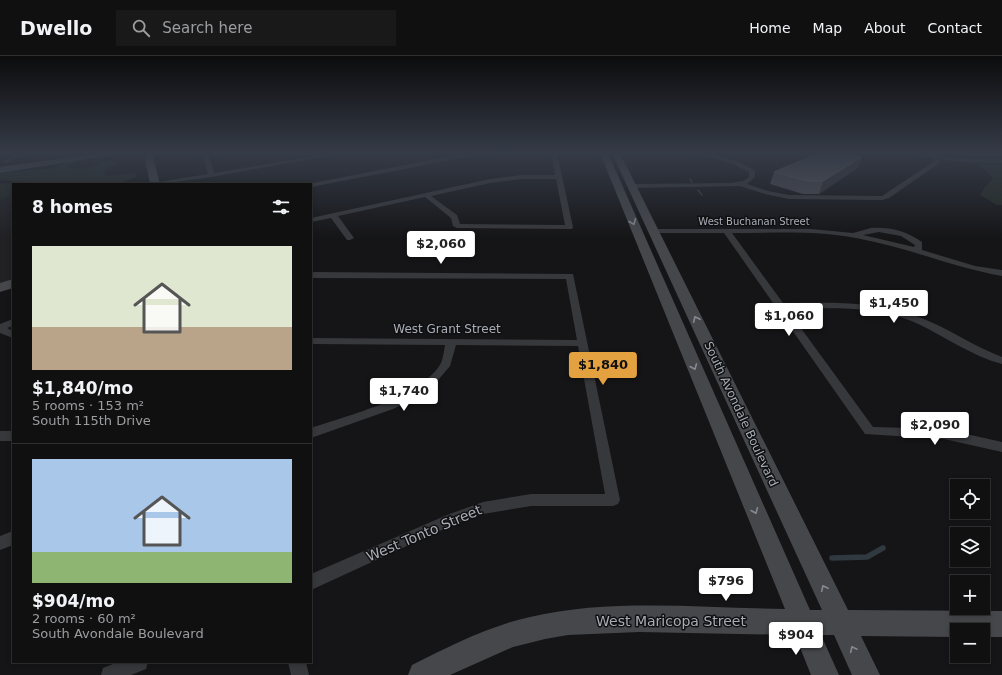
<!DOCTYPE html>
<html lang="en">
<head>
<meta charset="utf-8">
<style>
  :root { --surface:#101011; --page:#19191a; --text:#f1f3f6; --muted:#9c9d9f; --line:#303031; --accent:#e4a140 }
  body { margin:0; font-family:"DejaVu Sans",sans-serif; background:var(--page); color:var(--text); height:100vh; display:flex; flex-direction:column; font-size:15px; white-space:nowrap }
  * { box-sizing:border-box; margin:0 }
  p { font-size:13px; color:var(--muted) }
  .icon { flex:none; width:22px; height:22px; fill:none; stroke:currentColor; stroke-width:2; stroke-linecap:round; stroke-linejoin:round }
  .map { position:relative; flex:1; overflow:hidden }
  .drawer { position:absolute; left:12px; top:127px; width:300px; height:480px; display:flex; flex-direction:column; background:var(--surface); border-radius:0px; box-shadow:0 2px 6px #0003,0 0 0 1px var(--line) }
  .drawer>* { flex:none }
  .buttons { position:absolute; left:950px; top:423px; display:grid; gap:8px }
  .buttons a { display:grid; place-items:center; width:40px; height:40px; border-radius:0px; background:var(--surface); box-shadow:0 2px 6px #0003,0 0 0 1px var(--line); font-size:20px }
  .price { position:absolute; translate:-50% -34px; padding:0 9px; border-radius:4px; background:#fff; color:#222; font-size:13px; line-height:26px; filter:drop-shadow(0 1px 2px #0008) }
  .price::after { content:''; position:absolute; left:50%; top:24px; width:12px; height:9px; margin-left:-6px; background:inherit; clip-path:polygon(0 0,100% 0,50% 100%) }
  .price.selected { background:var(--accent); color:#111 }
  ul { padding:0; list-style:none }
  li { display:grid; align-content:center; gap:8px; height:212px; padding:0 20px }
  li+li { border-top:1px solid var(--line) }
  li span { display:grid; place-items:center; height:124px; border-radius:0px; color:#555 }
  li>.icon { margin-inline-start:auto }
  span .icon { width:72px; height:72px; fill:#fffc; stroke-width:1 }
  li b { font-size:17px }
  h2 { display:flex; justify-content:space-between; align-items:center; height:48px; padding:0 20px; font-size:17px }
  header { display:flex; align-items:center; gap:24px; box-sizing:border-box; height:56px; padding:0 20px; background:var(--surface); border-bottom:1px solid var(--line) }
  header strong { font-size:19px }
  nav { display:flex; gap:22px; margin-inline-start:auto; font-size:14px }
  .search { width:280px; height:36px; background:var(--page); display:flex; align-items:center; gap:10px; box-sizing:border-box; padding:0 14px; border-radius:0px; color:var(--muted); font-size:15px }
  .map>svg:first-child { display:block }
</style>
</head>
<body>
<header>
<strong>Dwello</strong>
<div class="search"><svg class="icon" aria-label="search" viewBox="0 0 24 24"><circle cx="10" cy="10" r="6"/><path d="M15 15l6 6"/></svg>Search here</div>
<nav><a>Home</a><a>Map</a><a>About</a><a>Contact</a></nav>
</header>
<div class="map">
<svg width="1002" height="619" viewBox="0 0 1002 619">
  <rect width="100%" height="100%" fill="#151517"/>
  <path fill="#212124" d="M 0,127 L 127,128 L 13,128 L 13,223 L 0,228 Z"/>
  <g fill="#222922">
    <path d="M 921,97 L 1002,97 L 1002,102 L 975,104 Z"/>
    <path d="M 82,104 L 69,109 L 68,111 C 76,114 91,112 99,108 L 98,106 L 116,106 L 118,108 L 109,111 L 104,117 L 107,120 L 135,117 L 136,121 L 124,126 L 37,127 L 0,124 L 0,117 L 55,112 L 65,107 Z"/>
    <path d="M 979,108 L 1002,108 L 1002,149 L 997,149 L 980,139 L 985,131 L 993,122 Z"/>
    <path d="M 0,128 L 33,128 L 13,128 L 13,138 L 0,144 Z"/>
  </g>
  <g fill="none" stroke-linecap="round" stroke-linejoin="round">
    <g stroke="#2f393f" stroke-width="2">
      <path d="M 690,123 L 692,126"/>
      <path d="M 698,134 L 702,139"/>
    </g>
    <path stroke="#2f393f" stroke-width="5.5" d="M 832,502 L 867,501 L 883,492"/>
    <g fill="#37383c" fill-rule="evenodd">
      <path d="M 21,97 L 28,97 L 6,107 L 1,106 Z"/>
      <path d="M 202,97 L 208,97 L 214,117 L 332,97 L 343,97 L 211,121 L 161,128 L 152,127 L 208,118 Z"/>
      <path d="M 466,97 L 495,97 L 466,101 L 311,131 L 311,128 L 308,128 Z"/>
      <path d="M 551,97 L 557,97 L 573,171 L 572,173 L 457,172 L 453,170 L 451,162 L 425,141 L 338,160 L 354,182 L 350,184 L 347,184 L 331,162 L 311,166 L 311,162 L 490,123 L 521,119 L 555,119 ZM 521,123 L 556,123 L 565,169 L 460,168 L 457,159 L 431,140 L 490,127 Z"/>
      <path d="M 696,97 C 710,95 744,106 755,115 L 755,121 L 747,128 L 768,135 L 789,139 L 882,140 L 933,106 L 934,102 L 913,99 L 910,97 L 957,102 L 1002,103 L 1002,107 L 957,106 L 940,103 L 938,108 L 889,142 L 882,144 L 789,143 L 765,138 L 740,130 L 632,132 L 629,130 L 632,128 L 730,127 L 743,125 L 749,121 L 749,116 L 733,108 Z"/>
      <path d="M 871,172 C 890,171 906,175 922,186 L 922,194 L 975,210 L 1002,214 L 1002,220 C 952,211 906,191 856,182 C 815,174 773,177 732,177 L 783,247 C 829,247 875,244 919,261 C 948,272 973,290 1002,301 L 1002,308 C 971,300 943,279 914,266 C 874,249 829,252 787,253 L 873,371 L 944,373 L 1002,386 L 1002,396 L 944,383 L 865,378 L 724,177 L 654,177 L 650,175 L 654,173 L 811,173 L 853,177 ZM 879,176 L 901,180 L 915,189 L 914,191 L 863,179 Z"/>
      <path d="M 311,216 L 573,218 L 620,444 L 618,448 L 613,450 L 531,450 L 483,458 L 457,467 L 311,534 L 311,518 L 447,459 L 483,446 L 531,438 L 605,438 L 578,290 L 456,289 L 450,310 L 433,330 L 420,340 L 393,353 L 311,382 L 311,372 C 346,360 423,341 441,307 C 443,302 444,295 445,289 L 311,288 L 311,282 L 577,284 L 566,223 L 311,222 Z"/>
      <path d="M 13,263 L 13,270 L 7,272 L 13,275 L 13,282 L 0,277 L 0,268 Z"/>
      <rect x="0" y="375" width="13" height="10"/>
      <path d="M 13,475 L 13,489 L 0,494 L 0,480 Z"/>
      <path d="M 118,606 L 148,606 L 146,613 L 131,619 L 101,619 L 103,612 Z"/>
      <path d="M 288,606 L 306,606 L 309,619 L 291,619 Z"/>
    </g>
    <g fill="#45474b" fill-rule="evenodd">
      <path d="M 99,97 L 117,97 L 113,99 L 0,117 L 0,111 Z"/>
      <path d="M 144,97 L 152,97 L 160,128 L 150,128 Z"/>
      <path d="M 600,97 L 608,97 L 810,554 L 822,554 L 612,97 L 620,97 L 848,554 L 1002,555 L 1002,581 L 983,581 L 983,574 L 957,574 L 957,581 L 861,580 L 880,619 L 852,619 L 834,579 L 821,579 L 839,619 L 811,619 L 795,579 L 639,576 L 568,579 L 545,583 L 513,591 L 450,619 L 408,619 L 412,609 C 450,590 489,570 530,561 C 609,542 704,552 785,553 Z"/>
      <path d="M 13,223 L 13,232 L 0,236 L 0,227 Z"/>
    </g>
  </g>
  <path fill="#4b4c52" d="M 862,101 L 857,112 L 819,138 L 803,138 L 770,128 L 774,116 Z"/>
  <path fill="#313236" d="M 862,101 L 857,112 L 819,138 L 823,125 Z"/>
  <path fill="#55575c" stroke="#62646a" d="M 818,97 L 841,97 L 862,101 L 823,125 L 808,125 L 774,116 Z"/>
  <defs><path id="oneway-chevron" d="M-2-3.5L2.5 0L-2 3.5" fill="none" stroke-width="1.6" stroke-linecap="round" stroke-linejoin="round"/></defs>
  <g stroke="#858991">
    <use href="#oneway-chevron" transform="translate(633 166) rotate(68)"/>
    <use href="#oneway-chevron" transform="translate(696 263) rotate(-115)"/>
    <use href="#oneway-chevron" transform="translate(694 311) rotate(67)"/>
    <use href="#oneway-chevron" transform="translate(755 455) rotate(67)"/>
    <use href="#oneway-chevron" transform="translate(824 532) rotate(-115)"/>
    <use href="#oneway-chevron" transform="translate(853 593) rotate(-116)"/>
  </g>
  <linearGradient id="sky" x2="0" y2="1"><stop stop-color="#0c0c0d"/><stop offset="0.53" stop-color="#353b47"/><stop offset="1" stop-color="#353b47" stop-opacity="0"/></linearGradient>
  <rect width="1002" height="183" fill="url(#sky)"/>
  <g text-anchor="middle" stroke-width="3" stroke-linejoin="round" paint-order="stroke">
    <g font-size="10" fill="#a8adb6" stroke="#101012">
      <text x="754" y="169">West Buchanan Street</text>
    </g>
    <g font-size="12" fill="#a8adb6" stroke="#101012">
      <text x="447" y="277">West Grant Street</text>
      <text transform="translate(741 358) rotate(65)" y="4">South Avondale Boulevard</text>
    </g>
    <g font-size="14" fill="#a8adb6" stroke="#101012">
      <text transform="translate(424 477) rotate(-23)" y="5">West Tonto Street</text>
      <text x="671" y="570">West Maricopa Street</text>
    </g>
  </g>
</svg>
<div class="buttons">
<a><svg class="icon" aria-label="locate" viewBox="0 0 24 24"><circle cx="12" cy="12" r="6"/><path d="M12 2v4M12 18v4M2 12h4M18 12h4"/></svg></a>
<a><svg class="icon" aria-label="layers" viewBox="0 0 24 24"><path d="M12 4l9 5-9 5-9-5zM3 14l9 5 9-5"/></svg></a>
<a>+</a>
<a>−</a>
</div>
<b class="price" style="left:441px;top:209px">$2,060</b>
<b class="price" style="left:894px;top:268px">$1,450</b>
<b class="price" style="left:789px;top:281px">$1,060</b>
<b class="price selected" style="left:603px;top:330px">$1,840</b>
<b class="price" style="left:404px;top:356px">$1,740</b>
<b class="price" style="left:935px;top:390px">$2,090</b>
<b class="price" style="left:726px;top:546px">$796</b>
<b class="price" style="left:796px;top:600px">$904</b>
<section class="drawer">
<h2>8 homes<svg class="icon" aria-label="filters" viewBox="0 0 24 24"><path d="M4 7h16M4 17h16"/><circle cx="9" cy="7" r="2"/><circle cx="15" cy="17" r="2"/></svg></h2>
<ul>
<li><span style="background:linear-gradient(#dfe7d0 65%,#b9a48a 0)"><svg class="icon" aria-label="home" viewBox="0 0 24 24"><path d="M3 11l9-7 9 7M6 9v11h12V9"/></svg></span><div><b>$1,840/mo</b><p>5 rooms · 153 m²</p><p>South 115th Drive</p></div></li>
<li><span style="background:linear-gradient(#a9c7e8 75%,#8fb573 0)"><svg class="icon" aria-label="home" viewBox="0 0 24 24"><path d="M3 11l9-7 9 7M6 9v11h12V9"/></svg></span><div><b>$904/mo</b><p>2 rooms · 60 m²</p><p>South Avondale Boulevard</p></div></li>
</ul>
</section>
</div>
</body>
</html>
